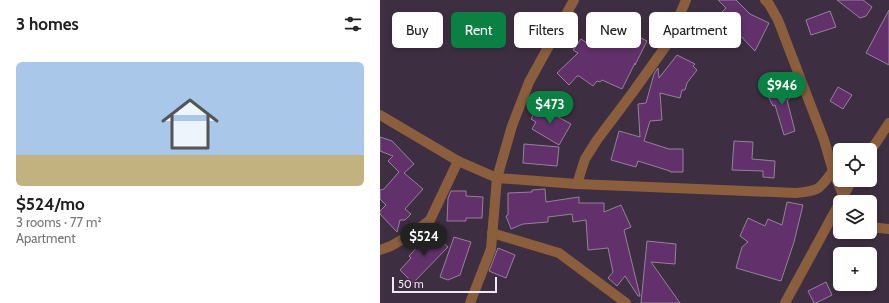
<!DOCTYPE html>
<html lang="en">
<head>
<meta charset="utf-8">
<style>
  :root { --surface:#fff; --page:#f2f2f2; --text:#222; --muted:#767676; --line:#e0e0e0; --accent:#0b8043 }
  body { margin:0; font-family:Cabin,sans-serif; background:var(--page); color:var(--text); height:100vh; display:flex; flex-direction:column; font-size:15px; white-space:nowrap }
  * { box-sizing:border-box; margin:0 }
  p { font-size:13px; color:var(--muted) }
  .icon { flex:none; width:22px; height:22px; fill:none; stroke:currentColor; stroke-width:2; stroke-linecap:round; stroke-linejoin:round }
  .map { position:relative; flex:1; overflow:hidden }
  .details { display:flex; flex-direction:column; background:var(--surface); width:380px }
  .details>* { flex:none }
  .top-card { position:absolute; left:12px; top:12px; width:380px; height:36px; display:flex; gap:8px }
  .fabs { position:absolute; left:453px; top:143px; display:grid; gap:8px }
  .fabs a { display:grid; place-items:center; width:44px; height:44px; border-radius:6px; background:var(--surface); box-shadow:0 2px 6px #0003; font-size:20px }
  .scale { position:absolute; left:12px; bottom:10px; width:105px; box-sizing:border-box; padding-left:4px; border:2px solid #f1e7f3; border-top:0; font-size:11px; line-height:14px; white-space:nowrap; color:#f1e7f3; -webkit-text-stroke:3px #3e2e41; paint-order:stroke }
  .price { position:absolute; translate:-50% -34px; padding:0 9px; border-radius:14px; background:var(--accent); color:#fff; font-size:13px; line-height:26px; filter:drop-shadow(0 1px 2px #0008) }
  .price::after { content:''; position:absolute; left:50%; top:24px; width:12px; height:9px; margin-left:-6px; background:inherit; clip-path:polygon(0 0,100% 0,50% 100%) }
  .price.selected { background:#222; color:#fff }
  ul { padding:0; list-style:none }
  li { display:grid; align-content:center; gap:8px; height:212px; padding:0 16px }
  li+li { border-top:1px solid var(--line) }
  li span { display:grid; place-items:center; height:124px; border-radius:6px; color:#555 }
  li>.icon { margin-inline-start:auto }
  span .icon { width:72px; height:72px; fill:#fffc; stroke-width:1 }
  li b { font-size:17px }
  h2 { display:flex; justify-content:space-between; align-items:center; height:48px; padding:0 16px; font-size:17px }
  .pill { padding:0 14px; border-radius:6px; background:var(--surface); box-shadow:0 2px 6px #0003; font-size:14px; line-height:36px }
  .pill.selected { background:var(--accent); color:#fff }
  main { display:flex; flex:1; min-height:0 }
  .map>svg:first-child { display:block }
</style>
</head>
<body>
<main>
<section class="details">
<h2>3 homes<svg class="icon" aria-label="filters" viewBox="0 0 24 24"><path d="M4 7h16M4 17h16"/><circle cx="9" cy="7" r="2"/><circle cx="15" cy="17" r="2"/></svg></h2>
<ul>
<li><span style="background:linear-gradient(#a9c7e8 75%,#c2b280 0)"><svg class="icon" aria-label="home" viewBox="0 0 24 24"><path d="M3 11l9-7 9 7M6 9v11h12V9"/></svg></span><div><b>$524/mo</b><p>3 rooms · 77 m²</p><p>Apartment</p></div></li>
</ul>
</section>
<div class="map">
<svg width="509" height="303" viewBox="0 0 509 303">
  <rect width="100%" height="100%" fill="#3e2e41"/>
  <g fill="#62316b" stroke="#948298">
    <path d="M 338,0 L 356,0 L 370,14 L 389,23 L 375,51 L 353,28 L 344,38 L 342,36 L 338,40 L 326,29 L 346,8 Z"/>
    <path d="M 457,0 L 483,0 L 492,7 L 486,16 L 480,18 Z"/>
    <path d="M 509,10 L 509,65 L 486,53 Z"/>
    <path d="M 450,11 L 456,27 L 431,35 L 426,20 Z"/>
    <path d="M 224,16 L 236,23 L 235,25 L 267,41 L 255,65 L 255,63 L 242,89 L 222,80 L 220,82 L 217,81 L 213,86 L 199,76 L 197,76 L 189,85 L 177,73 L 198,53 L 193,50 L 201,39 L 207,43 Z"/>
    <path d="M 297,55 L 315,64 L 313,66 L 317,70 L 307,83 L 305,90 L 302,90 L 300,98 L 280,93 L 282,120 L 270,121 L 264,141 L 289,149 L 303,149 L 303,172 L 290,172 L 290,171 L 258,161 L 256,167 L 231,160 L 239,131 L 260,137 L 258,104 L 266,103 L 274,74 L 278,68 L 279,78 Z"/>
    <path d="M 403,81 L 410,98 L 407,100 L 415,131 L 404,135 L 395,105 L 393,106 L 385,90 Z"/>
    <path d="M 458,87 L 472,95 L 463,109 L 450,101 Z"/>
    <path d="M 158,106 L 191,124 L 179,145 L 152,129 L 156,122 L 151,119 Z"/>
    <path d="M 0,137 L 12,141 L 34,164 L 24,173 L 43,189 L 25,209 L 31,214 L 25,220 L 20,220 L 17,232 L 0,214 L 0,211 L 6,205 L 0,199 L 0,190 L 4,189 L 19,172 L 8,161 L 13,156 L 0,151 Z"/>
    <path d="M 354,141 L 373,142 L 372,159 L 395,161 L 394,178 L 383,177 L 383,171 L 352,170 Z"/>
    <path d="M 144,144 L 179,147 L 177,166 L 143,163 Z"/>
    <path d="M 165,189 L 166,202 L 199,197 L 199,203 L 224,203 L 224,212 L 241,205 L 251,227 L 244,230 L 260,296 L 258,296 L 245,276 L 237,286 L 228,278 L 233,272 L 228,248 L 208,250 L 206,220 L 193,222 L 192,214 L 168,217 L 168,222 L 143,224 L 131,229 L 126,216 L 128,215 L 128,193 L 152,192 L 152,190 Z"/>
    <path d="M 71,191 L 86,191 L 86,196 L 103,197 L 102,218 L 86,218 L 86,221 L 67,221 L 68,198 Z"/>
    <path d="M 407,202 L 423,205 L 414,242 L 401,281 L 356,268 L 362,247 L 368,242 L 360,236 L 368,218 L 385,226 L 388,219 L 402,225 Z"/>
    <path d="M 51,232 L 68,247 L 33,283 L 20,270 L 31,258 L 29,256 Z"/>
    <path d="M 74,237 L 91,242 L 80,275 L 68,280 L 60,277 Z"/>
    <path d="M 267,241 L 296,244 L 295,264 L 271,262 L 300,303 L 261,303 Z"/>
    <path d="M 118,248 L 135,255 L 126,278 L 109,271 Z"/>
    <path d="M 446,282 L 452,295 L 436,303 L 434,303 L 428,291 Z"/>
  </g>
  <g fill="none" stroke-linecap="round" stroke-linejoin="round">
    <g stroke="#8b5e3d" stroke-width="10">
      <path d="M 385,0 L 389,4 L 398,20 L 444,140 L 453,171 L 463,195"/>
      <path d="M 0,115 L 78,161 L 117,178 L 197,184 L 416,193 C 439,191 439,190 453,171"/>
      <path d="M 490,152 L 509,123"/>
      <path d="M 197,184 L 205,159 L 217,140 L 253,92 L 288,43 L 306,0"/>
      <path d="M 490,227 L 509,229"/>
      <path d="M 112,233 L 179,253 L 246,303"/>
      <path d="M 0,250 L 11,246 L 33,233 L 50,220 L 78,161"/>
      <path d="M 90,303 L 111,249 L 117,178 L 132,126 L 149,82 L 194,0"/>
      <path d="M 405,303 L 472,180"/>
    </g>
  </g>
</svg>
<div class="fabs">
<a><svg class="icon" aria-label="locate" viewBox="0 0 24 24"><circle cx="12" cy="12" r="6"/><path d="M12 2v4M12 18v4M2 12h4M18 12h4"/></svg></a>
<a><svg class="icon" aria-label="layers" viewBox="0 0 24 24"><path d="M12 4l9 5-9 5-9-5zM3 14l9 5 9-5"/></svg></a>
<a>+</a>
</div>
<div class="scale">50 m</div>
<b class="price" style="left:402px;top:106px">$946</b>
<b class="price" style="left:170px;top:125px">$473</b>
<b class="price selected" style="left:44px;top:257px">$524</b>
<div class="top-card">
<a class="pill">Buy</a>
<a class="pill selected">Rent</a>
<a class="pill">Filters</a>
<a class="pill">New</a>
<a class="pill">Apartment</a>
</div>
</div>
</main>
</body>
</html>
